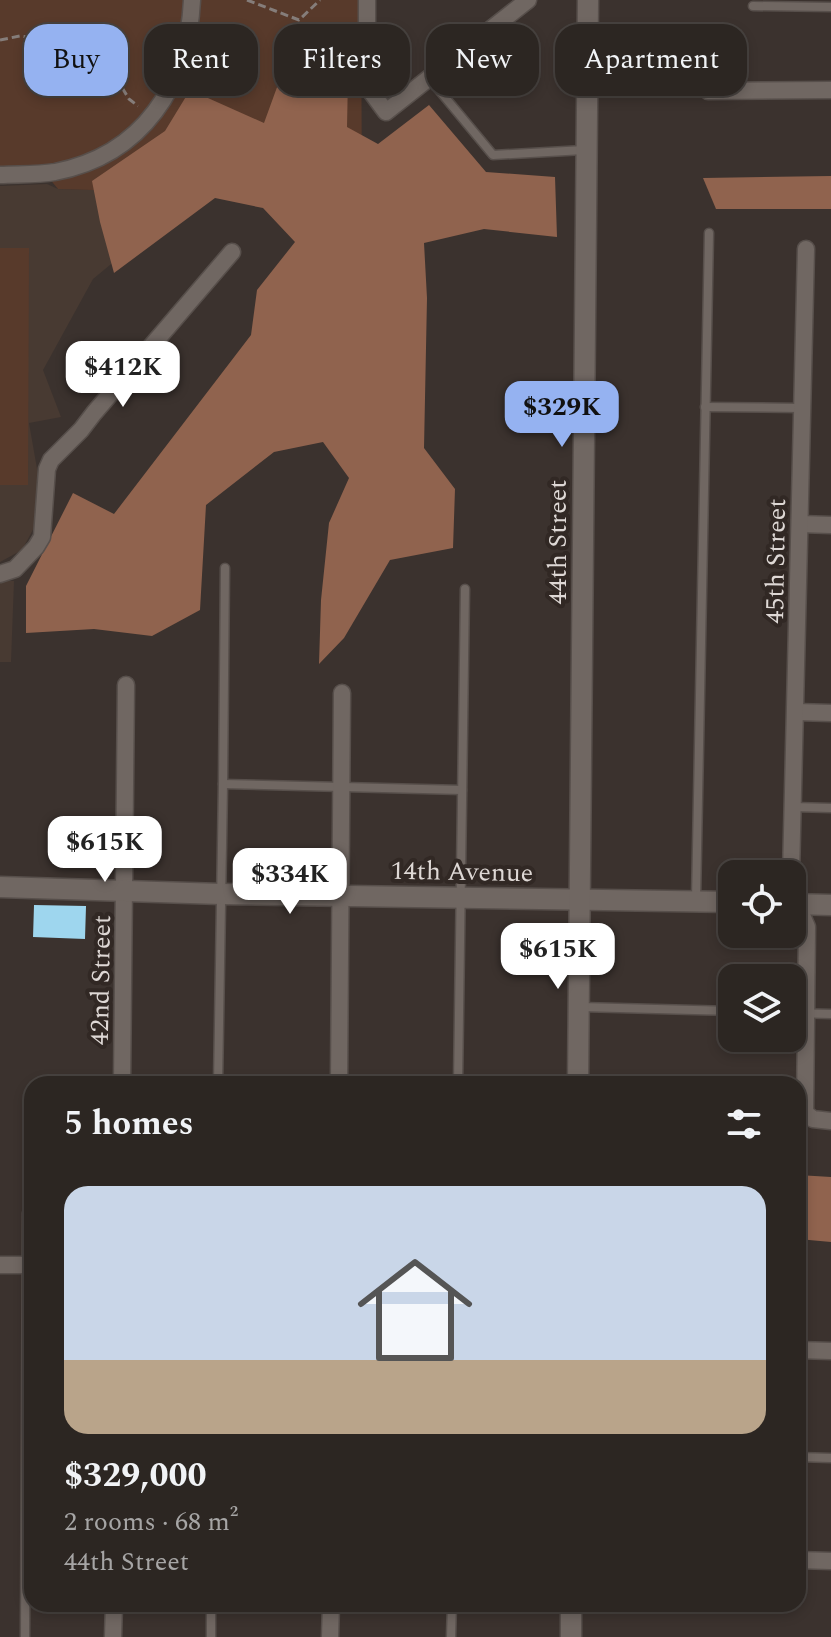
<!DOCTYPE html>
<html lang="en">
<head>
<meta charset="utf-8">
<style>
  :root { --surface:#2c2622; --page:#342e2a; --text:#f1f3f6; --muted:#a6a5a5; --line:#484340; --accent:#95b2f1 }
  body { margin:0; font-family:Spectral,serif; background:var(--page); color:var(--text); height:100vh; display:flex; flex-direction:column; font-size:30px; white-space:nowrap }
  * { box-sizing:border-box; margin:0 }
  p { font-size:26px; color:var(--muted) }
  .icon { flex:none; width:44px; height:44px; fill:none; stroke:currentColor; stroke-width:2; stroke-linecap:round; stroke-linejoin:round }
  .map { position:relative; flex:1; overflow:hidden }
  .drawer { position:absolute; left:24px; top:1076px; width:782px; height:536px; display:flex; flex-direction:column; background:var(--surface); border-radius:24px; box-shadow:0 4px 12px #0003,0 0 0 2px var(--line) }
  .drawer>* { flex:none }
  .guide { position:absolute; left:24px; top:24px; width:784px; height:72px; display:flex; gap:16px }
  .tools { position:absolute; left:718px; top:860px; display:grid; gap:16px }
  .tools a { display:grid; place-items:center; width:88px; height:88px; border-radius:16px; background:var(--surface); box-shadow:0 4px 12px #0003,0 0 0 2px var(--line); font-size:40px }
  .price { position:absolute; translate:-50% -68px; padding:0 18px; border-radius:16px; background:#fff; color:#222; font-size:26px; line-height:52px; filter:drop-shadow(0 2px 4px #0008) }
  .price::after { content:''; position:absolute; left:50%; top:48px; width:24px; height:18px; margin-left:-12px; background:inherit; clip-path:polygon(0 0,100% 0,50% 100%) }
  .price.selected { background:var(--accent); color:#111 }
  ul { padding:0; list-style:none }
  li { display:grid; align-content:center; gap:16px; height:424px; padding:0 40px }
  li span { display:grid; place-items:center; height:248px; border-radius:24px; color:#555 }
  li>.icon { margin-inline-start:auto }
  span .icon { width:144px; height:144px; fill:#fffc; stroke-width:1 }
  li b { font-size:34px }
  h2 { display:flex; justify-content:space-between; align-items:center; height:96px; padding:0 40px; font-size:34px }
  .tag { padding:0 28px; border-radius:24px; background:var(--surface); box-shadow:0 4px 12px #0003,0 0 0 2px var(--line); font-size:28px; line-height:72px }
  .tag.selected { background:var(--accent); color:#111 }
  .map>svg:first-child { display:block }
</style>
</head>
<body>
<div class="map">
<svg width="831" height="1637" viewBox="0 0 831 1637">
  <rect width="100%" height="100%" fill="#3b322e"/>
  <g fill="#483a32">
    <path d="M 47,184 L 58,189 L 197,193 L 93,279 L 43,370 L 61,417 L 29,423 L 39,480 L 36,524 L 22,550 L 0,562 L 0,186 Z"/>
    <path d="M 0,581 L 14,581 L 11,662 L 0,662 Z"/>
  </g>
  <g fill="#583a2b">
    <path d="M 0,0 L 361,0 L 362,198 L 58,189 L 39,166 L 0,167 Z"/>
    <path d="M 0,248 L 29,248 L 28,485 L 0,485 Z"/>
  </g>
  <g fill="#90634e">
    <path d="M 349,28 L 347,127 L 378,144 L 429,105 L 486,172 L 555,177 L 557,237 L 484,229 L 424,243 L 427,298 L 424,448 L 455,489 L 453,548 L 390,560 L 344,638 L 319,664 L 321,600 L 329,523 L 349,478 L 323,442 L 274,452 L 206,505 L 200,610 L 152,636 L 94,629 L 26,633 L 26,586 L 73,493 L 114,514 L 251,335 L 257,290 L 295,242 L 263,208 L 215,198 L 114,273 L 100,222 L 92,181 L 165,131 L 190,90 L 264,123 L 296,35 Z"/>
    <path d="M 831,176 L 831,209 L 716,209 L 703,178 Z"/>
    <path d="M 798,1175 L 831,1177 L 831,1242 L 798,1239 Z"/>
  </g>
  <path fill="#9ed6ee" d="M 34,905 L 86,906 L 85,939 L 33,937 Z"/>
  <g fill="none" stroke-linecap="round" stroke-linejoin="round">
    <g stroke="#574f4b" stroke-width="11">
      <g id="service">
        <path d="M 753,6 L 831,7"/>
        <path d="M 429,78 L 493,155 L 584,150"/>
        <path d="M 705,407 L 801,408"/>
        <path d="M 223,784 L 462,790"/>
        <path d="M 793,807 L 831,808"/>
        <path d="M 696,900 L 709,233"/>
        <path d="M 581,1007 L 732,1011"/>
        <path d="M 792,1013 L 831,1014"/>
        <path d="M 218,1084 L 223,784 L 225,568"/>
        <path d="M 458,1084 L 465,589"/>
        <path d="M 798,1457 L 831,1458"/>
        <path d="M 25,1637 L 27,1213"/>
        <path d="M 211,1637 L 211,1604"/>
        <path d="M 451,1637 L 452,1604"/>
      </g>
    </g>
    <g stroke="#574f4b" stroke-width="19">
      <g id="minor">
        <path d="M 367,0 L 367,32 L 372,93 L 386,112 L 528,0"/>
        <path d="M 708,91 L 831,90"/>
        <path d="M 0,175 C 18,174 37,175 55,172 C 143,155 188,85 192,0"/>
        <path d="M 800,524 L 831,525"/>
        <path d="M 0,574 L 15,569 L 36,547 L 42,537 L 47,469 L 51,460 L 81,430 L 94,413 L 232,252"/>
        <path d="M 796,712 L 831,713"/>
        <path d="M 791,874 L 806,249"/>
        <path d="M 792,892 L 807,927 L 805,1113 L 813,1119 L 831,1121"/>
        <path d="M 122,1084 L 126,685"/>
        <path d="M 339,1084 L 342,693"/>
        <path d="M 0,1265 L 32,1265"/>
        <path d="M 798,1350 L 831,1351"/>
        <path d="M 798,1560 L 831,1561"/>
        <path d="M 113,1637 L 114,1604"/>
        <path d="M 330,1637 L 331,1604"/>
      </g>
    </g>
    <g stroke="#574f4b" stroke-width="23">
      <g id="tertiary">
        <path d="M 0,887 L 221,894 L 732,902"/>
        <path d="M 792,904 L 831,905"/>
        <path d="M 578,1084 L 588,0"/>
        <path d="M 571,1637 L 571,1604"/>
      </g>
    </g>
    <g stroke="#857d7a" stroke-width="3" stroke-dasharray="8 4" stroke-linecap="butt">
      <path d="M 247,0 L 299,20 L 320,0"/>
      <path d="M 0,40 L 20,36 L 81,44 L 104,58 L 129,99 L 138,106"/>
    </g>
    <use href="#service" stroke="#706762" stroke-width="8"/>
    <use href="#minor" stroke="#706762" stroke-width="16"/>
    <use href="#tertiary" stroke="#706762" stroke-width="20"/>
  </g>
  <g text-anchor="middle" stroke-width="8" stroke-linejoin="round" paint-order="stroke">
    <g font-size="26" fill="#ded8d5" stroke="#312824">
      <text transform="translate(557 542) rotate(-90)" y="9">44th Street</text>
      <text transform="translate(775 561) rotate(-89)" y="9">45th Street</text>
      <text transform="translate(462 871) rotate(1)" y="9">14th Avenue</text>
      <text transform="translate(100 980) rotate(-89)" y="9">42nd Street</text>
    </g>
  </g>
</svg>
<div class="tools">
<a><svg class="icon" aria-label="locate" viewBox="0 0 24 24"><circle cx="12" cy="12" r="6"/><path d="M12 2v4M12 18v4M2 12h4M18 12h4"/></svg></a>
<a><svg class="icon" aria-label="layers" viewBox="0 0 24 24"><path d="M12 4l9 5-9 5-9-5zM3 14l9 5 9-5"/></svg></a>
</div>
<b class="price" style="left:123px;top:409px">$412K</b>
<b class="price selected" style="left:562px;top:449px">$329K</b>
<b class="price" style="left:105px;top:884px">$615K</b>
<b class="price" style="left:290px;top:916px">$334K</b>
<b class="price" style="left:558px;top:991px">$615K</b>
<div class="guide">
<a class="tag selected">Buy</a>
<a class="tag">Rent</a>
<a class="tag">Filters</a>
<a class="tag">New</a>
<a class="tag">Apartment</a>
</div>
<section class="drawer">
<h2>5 homes<svg class="icon" aria-label="filters" viewBox="0 0 24 24"><path d="M4 7h16M4 17h16"/><circle cx="9" cy="7" r="2"/><circle cx="15" cy="17" r="2"/></svg></h2>
<ul>
<li><span style="background:linear-gradient(#c9d6e8 70%,#b9a48a 0)"><svg class="icon" aria-label="home" viewBox="0 0 24 24"><path d="M3 11l9-7 9 7M6 9v11h12V9"/></svg></span><div><b>$329,000</b><p>2 rooms · 68 m²</p><p>44th Street</p></div></li>
</ul>
</section>
</div>
</body>
</html>
